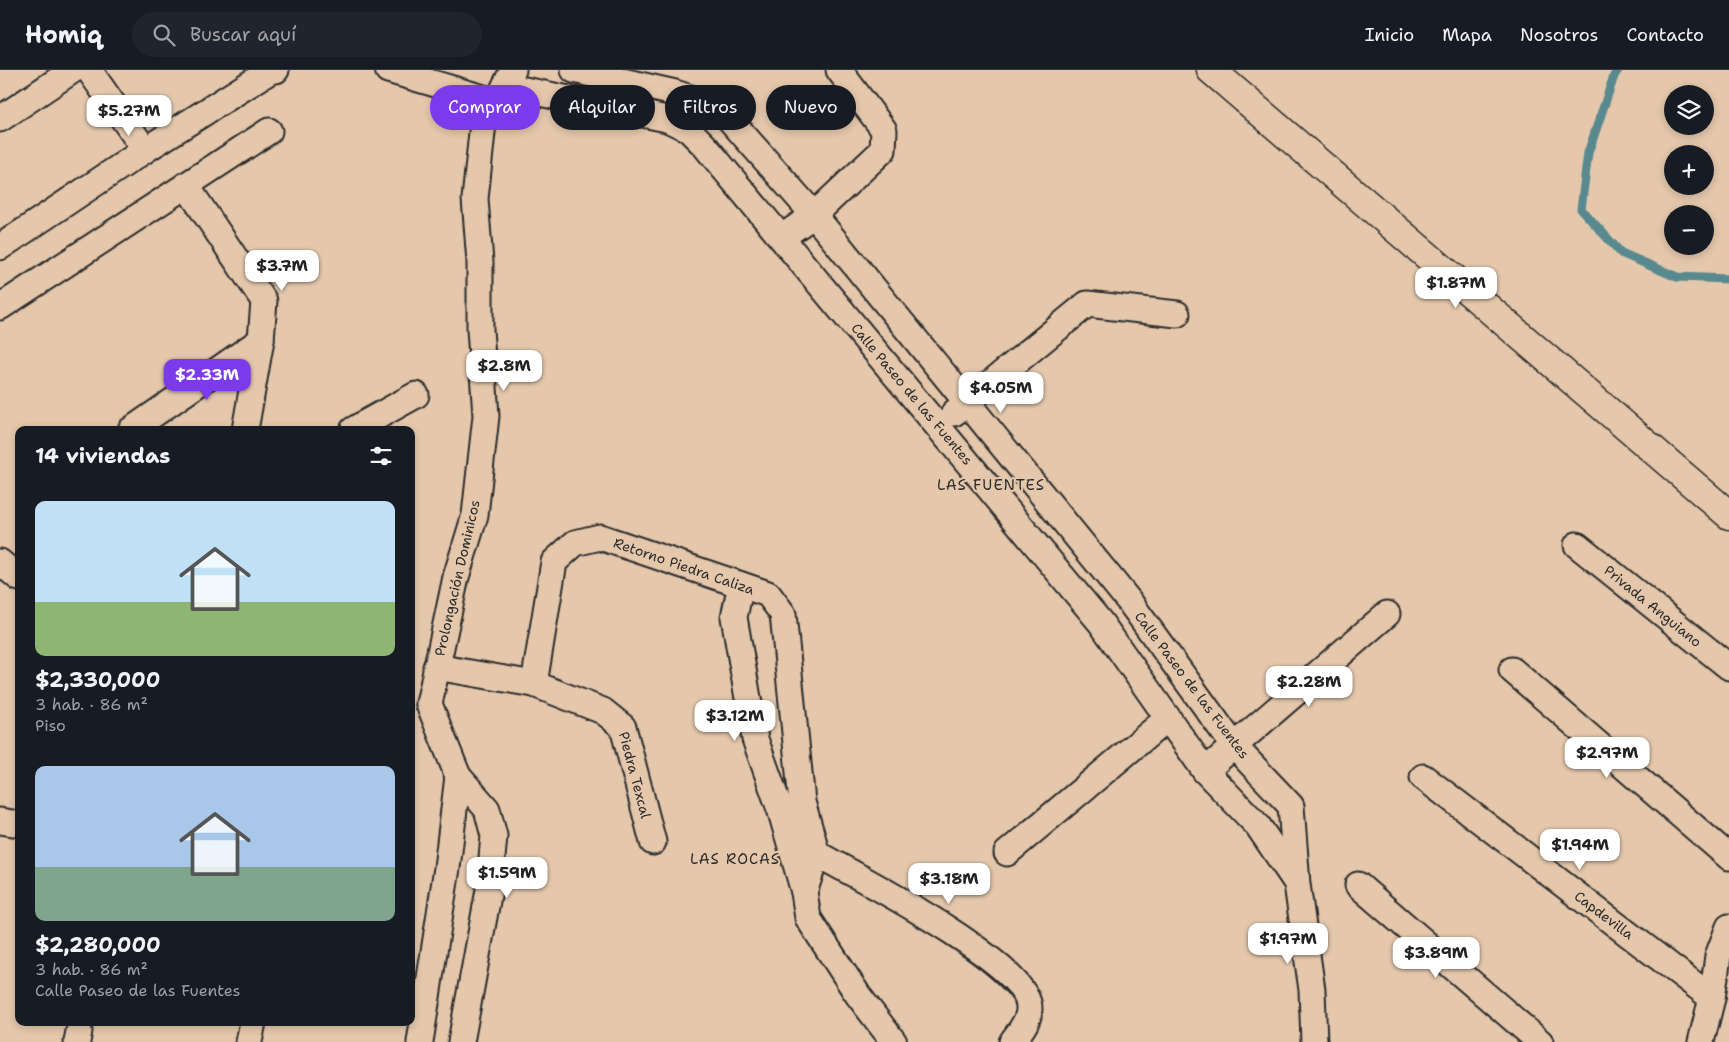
<!DOCTYPE html>
<html lang="es">
<head>
<meta charset="utf-8">
<style>
  :root { --surface:#171b24; --page:#20242c; --text:#f1f3f6; --muted:#9ea1a6; --line:#363941; --accent:#7c3aed }
  body { margin:0; font-family:"Shantell Sans",sans-serif; background:var(--page); color:var(--text); height:100vh; display:flex; flex-direction:column; font-size:19px; white-space:nowrap }
  * { box-sizing:border-box; margin:0 }
  p { font-size:16px; color:var(--muted) }
  .icon { flex:none; width:28px; height:28px; fill:none; stroke:currentColor; stroke-width:2; stroke-linecap:round; stroke-linejoin:round }
  .map { position:relative; flex:1; overflow:hidden }
  .drawer { position:absolute; left:15px; top:356px; width:400px; height:600px; display:flex; flex-direction:column; background:var(--surface); border-radius:10px; box-shadow:0 2px 8px #0003 }
  .drawer>* { flex:none }
  .banner { position:absolute; left:430px; top:15px; width:475px; height:45px; display:flex; gap:10px }
  .buttons { position:absolute; left:1664px; top:15px; display:grid; gap:10px }
  .buttons a { display:grid; place-items:center; width:50px; height:50px; border-radius:50%; background:var(--surface); box-shadow:0 2px 8px #0003; font-size:25px }
  .price { position:absolute; translate:-50% -42px; padding:0 11px; border-radius:10px; background:#fff; color:#222; font-size:16px; line-height:32px; filter:drop-shadow(0 1px 2px #0008) }
  .price::after { content:''; position:absolute; left:50%; top:30px; width:15px; height:11px; margin-left:-8px; background:inherit; clip-path:polygon(0 0,100% 0,50% 100%) }
  .price.current { background:var(--accent); color:#fff }
  ul { padding:0; list-style:none }
  li { display:grid; align-content:center; gap:10px; height:265px; padding:0 20px }
  li span { display:grid; place-items:center; height:155px; border-radius:10px; color:#555 }
  li>.icon { margin-inline-start:auto }
  span .icon { width:90px; height:90px; fill:#fffc; stroke-width:1 }
  li b { font-size:21px }
  h2 { display:flex; justify-content:space-between; align-items:center; height:60px; padding:0 20px; font-size:21px }
  .tag { padding:0 18px; border-radius:22px; background:var(--surface); box-shadow:0 2px 8px #0003; font-size:18px; line-height:45px }
  .tag.current { background:var(--accent); color:#fff }
  header { display:flex; align-items:center; gap:30px; box-sizing:border-box; height:70px; padding:0 25px; background:var(--surface); border-bottom:1px solid var(--line) }
  header strong { font-size:24px }
  nav { display:flex; gap:28px; margin-inline-start:auto; font-size:18px }
  .search { width:350px; height:45px; background:var(--page); display:flex; align-items:center; gap:12px; box-sizing:border-box; padding:0 18px; border-radius:28px; color:var(--muted); font-size:19px }
  .map>svg:first-child { display:block }
</style>
</head>
<body>
<header>
<strong>Homiq</strong>
<div class="search"><svg class="icon" aria-label="search" viewBox="0 0 24 24"><circle cx="10" cy="10" r="6"/><path d="M15 15l6 6"/></svg>Buscar aquí</div>
<nav><a>Inicio</a><a>Mapa</a><a>Nosotros</a><a>Contacto</a></nav>
</header>
<div class="map">
<svg width="1729" height="972" viewBox="0 0 1729 972">
  <rect width="100%" height="100%" fill="#e5c8ac"/>
  <filter id="ink" filterUnits="userSpaceOnUse"><feTurbulence type="fractalNoise" baseFrequency=".02" numOctaves="2"/><feDisplacementMap in="SourceGraphic" scale="10" xChannelSelector="R" yChannelSelector="G"/><feConvolveMatrix kernelMatrix="1 2 1 2 8 2 1 2 1" color-interpolation-filters="sRGB"/></filter>
  <g filter="url(#ink)">
    <g fill="none" stroke-linecap="round" stroke-linejoin="round">
      <path stroke="#59898f" stroke-width="9" d="M 1618,0 L 1614,6 L 1588,83 L 1581,139 L 1621,183 L 1677,207 L 1729,209"/>
      <g stroke="#2b2b2b" stroke-width="29">
        <g id="street">
          <path d="M 89,0 L 145,80"/>
          <path d="M 388,0 L 497,32"/>
          <path d="M 574,0 L 675,23 L 703,32 L 725,44 L 814,145 L 1129,531 L 1234,676 L 1291,736 L 1297,814 L 1312,920 L 1314,972"/>
          <path d="M 505,16 L 667,49 L 688,59 L 705,76 L 1101,553 L 1205,701 L 1258,756 L 1296,812"/>
          <path d="M 0,49 L 73,0"/>
          <path d="M 186,115 L 264,231 L 261,270 L 245,360"/>
          <path d="M 782,167 L 814,145 L 883,80 L 884,60 L 839,0"/>
          <path d="M 0,177 L 145,80 L 270,1 L 276,0"/>
          <path d="M 0,237 L 269,61"/>
          <path d="M 954,343 L 1087,234 L 1177,244"/>
          <path d="M 131,360 L 261,270"/>
          <path d="M 353,360 L 416,325"/>
          <path d="M 1577,475 L 1729,597"/>
          <path d="M 0,492 L 19,508"/>
          <path d="M 741,515 L 734,547 L 755,669 L 781,742 L 804,822"/>
          <path d="M 436,597 L 534,614 L 603,641 L 623,657 L 653,772"/>
          <path d="M 1512,600 L 1729,787"/>
          <path d="M 534,614 L 554,492 L 575,473 L 600,467 L 768,524 L 783,544 L 802,732 L 817,784 L 804,822 L 808,848 L 858,925 L 894,972"/>
          <path d="M 429,634 L 456,507 L 475,445 L 486,346 L 480,259 L 480,192 L 475,129 L 483,53 L 497,32 L 513,0"/>
          <path d="M 429,634 L 458,706 L 487,739 L 494,766 L 489,820 L 461,972"/>
          <path d="M 1205,701 L 1387,544"/>
          <path d="M 1423,707 L 1712,928"/>
          <path d="M 0,751 L 19,754"/>
          <path d="M 1007,783 L 1168,648"/>
          <path d="M 817,784 C 855,805 1031,895 1029,939 C 1029,952 1019,962 1012,972"/>
          <path d="M 1358,815 L 1540,972"/>
          <path d="M 77,972 L 79,961"/>
          <path d="M 249,972 L 253,952"/>
          <path d="M 420,972 L 447,798 L 458,706"/>
          <path d="M 1701,972 L 1712,928 L 1718,886 L 1729,857"/>
        </g>
      </g>
      <g stroke="#2b2b2b" stroke-width="31">
        <path id="secondary" d="M 1211,0 L 1729,445"/>
      </g>
      <use href="#street" stroke="#e5c8ac" stroke-width="25"/>
      <use href="#secondary" stroke="#e5c8ac" stroke-width="28"/>
    </g>
  </g>
  <g text-anchor="middle" stroke-width="4" stroke-linejoin="round" paint-order="stroke">
    <g font-size="14" fill="#2b2b2b" stroke="#e5c8ac">
      <text transform="translate(912 324) rotate(50)" y="5">Calle Paseo de las Fuentes</text>
      <text transform="translate(684 496) rotate(19)" y="5">Retorno Piedra Caliza</text>
      <text transform="translate(457 508) rotate(-77)" y="5">Prolongación Dominicos</text>
      <text transform="translate(1653 536) rotate(39)" y="5">Privada Anguiano</text>
      <text transform="translate(1192 615) rotate(53)" y="5">Calle Paseo de las Fuentes</text>
      <text transform="translate(635 705) rotate(75)" y="5">Piedra Texcal</text>
      <text transform="translate(1604 845) rotate(37)" y="5">Capdevilla</text>
    </g>
    <g font-size="15" letter-spacing="1" fill="#2b2b2b" stroke="#e5c8ac">
      <text x="991" y="420">LAS FUENTES</text>
      <text x="735" y="794">LAS ROCAS</text>
    </g>
  </g>
</svg>
<div class="buttons">
<a><svg class="icon" aria-label="layers" viewBox="0 0 24 24"><path d="M12 4l9 5-9 5-9-5zM3 14l9 5 9-5"/></svg></a>
<a>+</a>
<a>−</a>
</div>
<b class="price" style="left:129px;top:67px">$5.27M</b>
<b class="price" style="left:282px;top:222px">$3.7M</b>
<b class="price" style="left:1456px;top:239px">$1.87M</b>
<b class="price" style="left:504px;top:322px">$2.8M</b>
<b class="price current" style="left:207px;top:331px">$2.33M</b>
<b class="price" style="left:1001px;top:344px">$4.05M</b>
<b class="price" style="left:1309px;top:638px">$2.28M</b>
<b class="price" style="left:735px;top:672px">$3.12M</b>
<b class="price" style="left:1607px;top:709px">$2.97M</b>
<b class="price" style="left:1580px;top:801px">$1.94M</b>
<b class="price" style="left:507px;top:829px">$1.59M</b>
<b class="price" style="left:949px;top:835px">$3.18M</b>
<b class="price" style="left:1288px;top:895px">$1.97M</b>
<b class="price" style="left:1436px;top:909px">$3.89M</b>
<div class="banner">
<a class="tag current">Comprar</a>
<a class="tag">Alquilar</a>
<a class="tag">Filtros</a>
<a class="tag">Nuevo</a>
</div>
<section class="drawer">
<h2>14 viviendas<svg class="icon" aria-label="filters" viewBox="0 0 24 24"><path d="M4 7h16M4 17h16"/><circle cx="9" cy="7" r="2"/><circle cx="15" cy="17" r="2"/></svg></h2>
<ul>
<li><span style="background:linear-gradient(#bfe0f5 65%,#8fb573 0)"><svg class="icon" aria-label="home" viewBox="0 0 24 24"><path d="M3 11l9-7 9 7M6 9v11h12V9"/></svg></span><div><b>$2,330,000</b><p>3 hab. · 86 m²</p><p>Piso</p></div></li>
<li><span style="background:linear-gradient(#a9c7e8 65%,#7fa58c 0)"><svg class="icon" aria-label="home" viewBox="0 0 24 24"><path d="M3 11l9-7 9 7M6 9v11h12V9"/></svg></span><div><b>$2,280,000</b><p>3 hab. · 86 m²</p><p>Calle Paseo de las Fuentes</p></div></li>
</ul>
</section>
</div>
</body>
</html>
